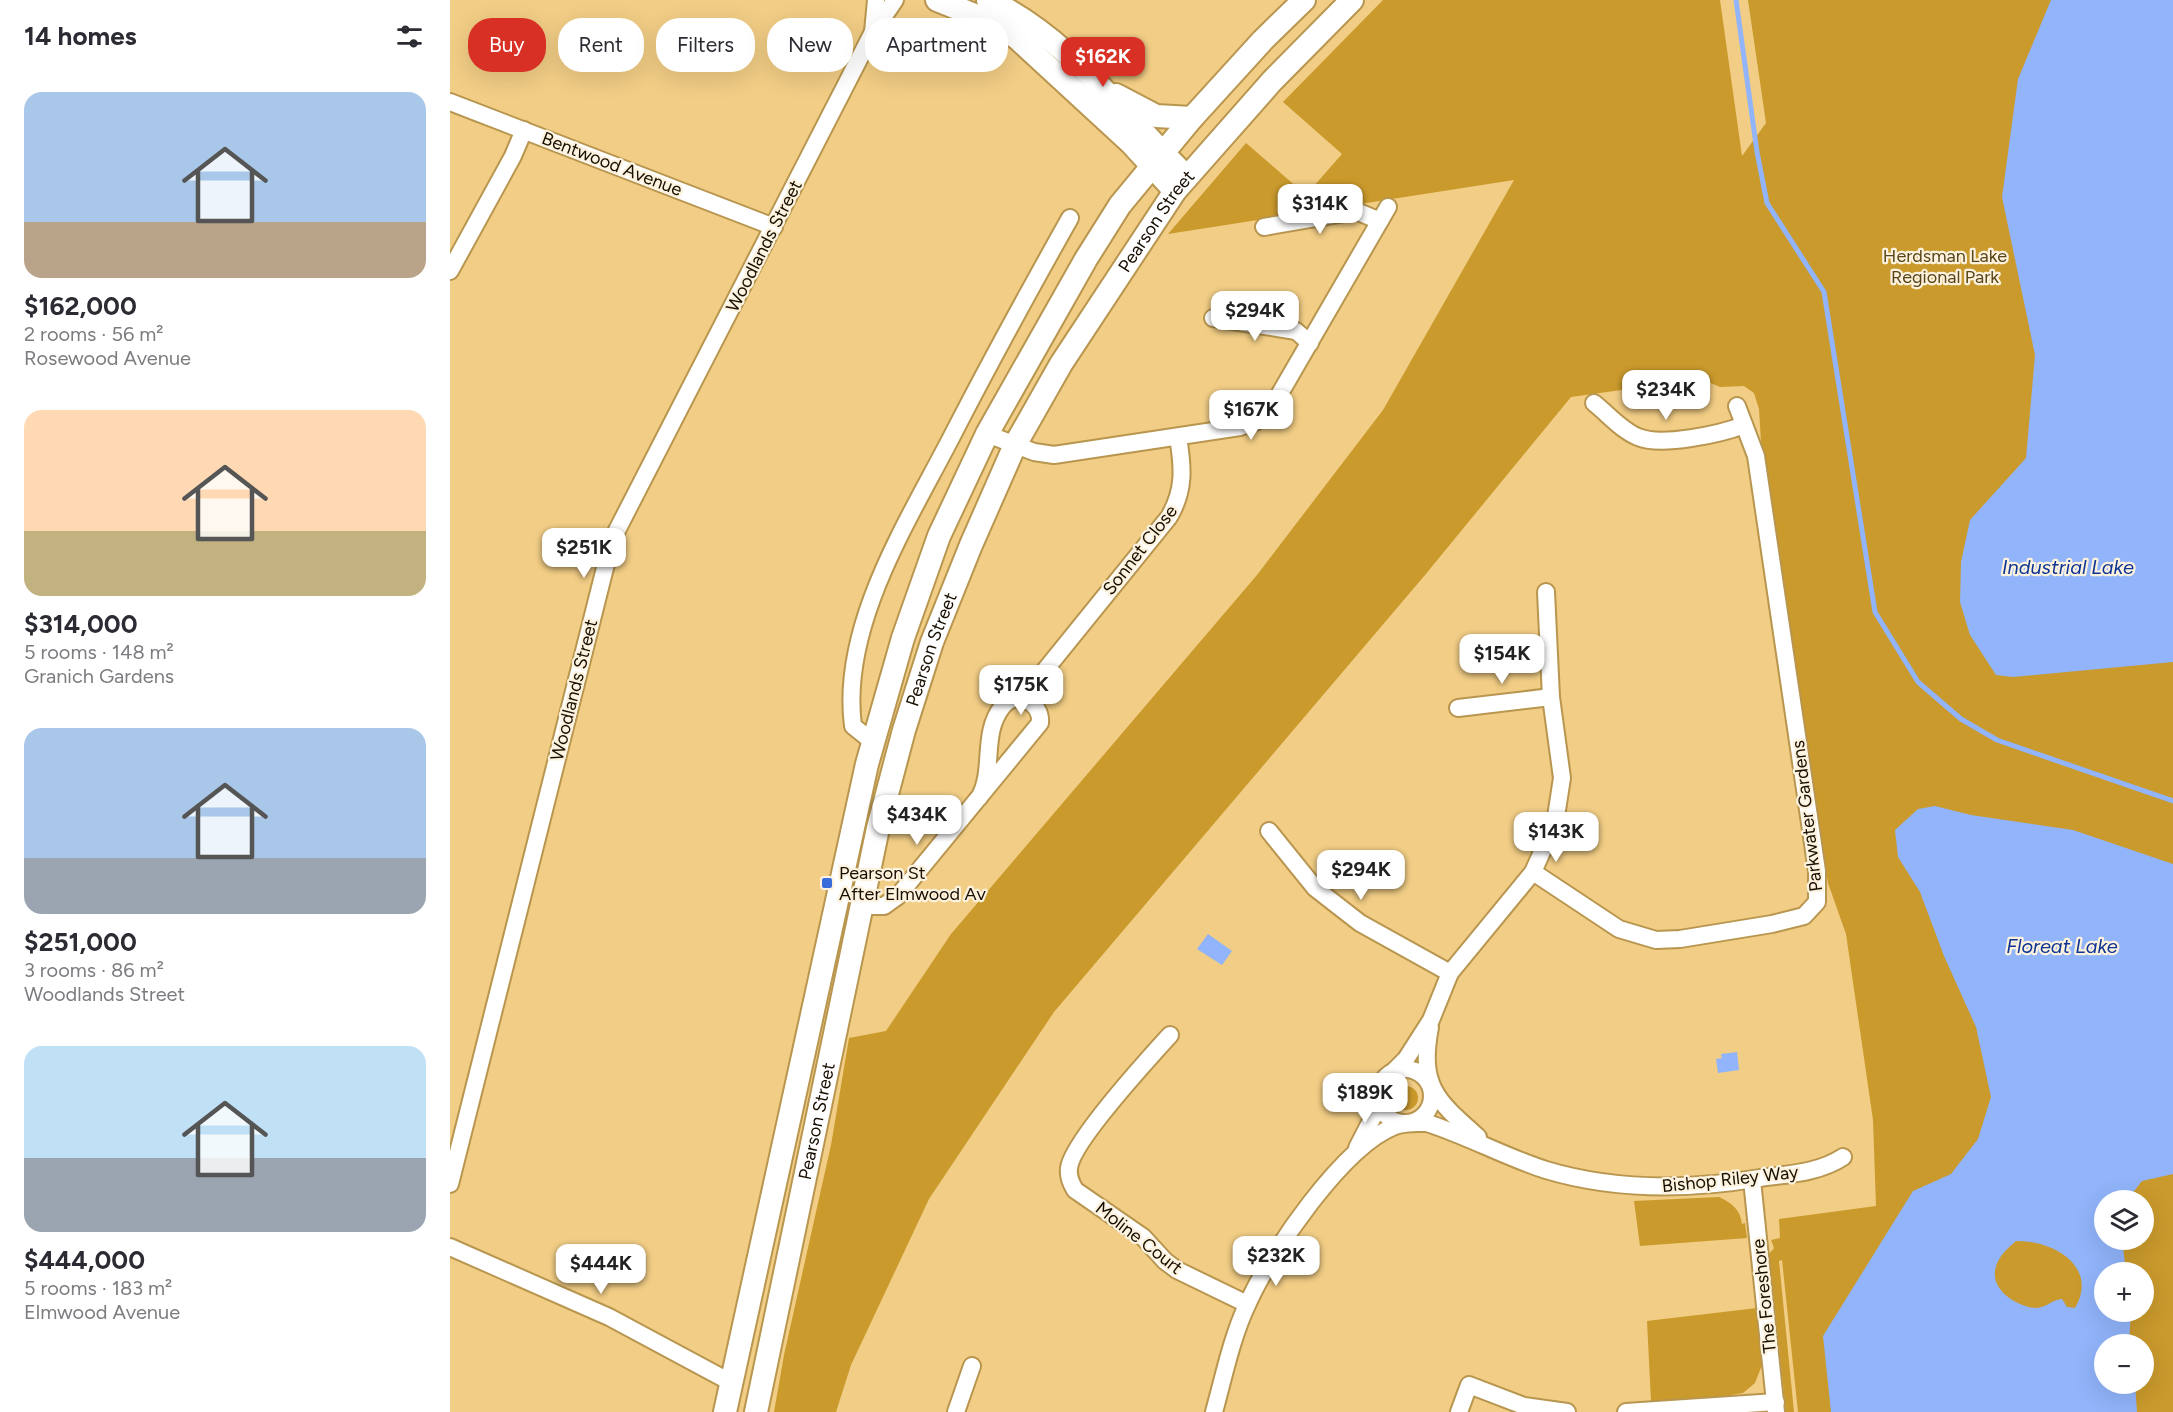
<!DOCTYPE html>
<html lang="en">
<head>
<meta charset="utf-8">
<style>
  :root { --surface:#fff; --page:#f7f7f7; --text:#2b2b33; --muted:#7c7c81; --accent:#d93025 }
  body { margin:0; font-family:Figtree,sans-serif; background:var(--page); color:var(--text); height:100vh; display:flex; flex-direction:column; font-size:22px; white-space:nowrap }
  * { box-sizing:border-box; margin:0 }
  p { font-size:20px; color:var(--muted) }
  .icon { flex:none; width:33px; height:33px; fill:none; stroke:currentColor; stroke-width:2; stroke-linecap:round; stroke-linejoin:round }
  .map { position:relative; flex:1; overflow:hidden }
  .sheet { display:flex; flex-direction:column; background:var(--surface); width:450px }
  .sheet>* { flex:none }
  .banner { position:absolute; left:18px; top:18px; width:570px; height:54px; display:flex; gap:12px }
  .controls { position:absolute; left:1644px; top:1190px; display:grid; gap:12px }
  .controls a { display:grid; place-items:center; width:60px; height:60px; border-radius:50%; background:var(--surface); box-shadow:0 6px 24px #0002; font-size:30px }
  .price { position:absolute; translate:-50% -51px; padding:0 14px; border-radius:12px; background:#fff; color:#222; font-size:20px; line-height:39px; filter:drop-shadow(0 2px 3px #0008) }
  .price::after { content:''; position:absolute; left:50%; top:36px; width:18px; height:14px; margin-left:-9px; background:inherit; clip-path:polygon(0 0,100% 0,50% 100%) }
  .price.active { background:var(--accent); color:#fff }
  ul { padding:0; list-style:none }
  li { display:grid; align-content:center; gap:12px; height:318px; padding:0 24px }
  li span { display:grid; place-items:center; height:186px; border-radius:18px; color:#555 }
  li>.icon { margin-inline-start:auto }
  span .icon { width:108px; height:108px; fill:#fffc; stroke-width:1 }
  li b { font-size:26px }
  h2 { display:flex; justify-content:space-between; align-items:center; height:72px; padding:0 24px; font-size:26px }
  .tag { padding:0 21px; border-radius:24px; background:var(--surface); box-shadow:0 6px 24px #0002; font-size:21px; line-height:54px }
  .tag.active { background:var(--accent); color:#fff }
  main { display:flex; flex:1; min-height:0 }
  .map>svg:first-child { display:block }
</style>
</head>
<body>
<main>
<section class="sheet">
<h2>14 homes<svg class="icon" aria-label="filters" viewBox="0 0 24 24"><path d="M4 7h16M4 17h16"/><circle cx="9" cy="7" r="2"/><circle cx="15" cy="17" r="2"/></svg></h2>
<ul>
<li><span style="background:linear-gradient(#a9c7e8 70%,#b9a48a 0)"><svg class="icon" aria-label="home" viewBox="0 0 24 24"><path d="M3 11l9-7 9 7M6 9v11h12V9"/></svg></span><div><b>$162,000</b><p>2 rooms · 56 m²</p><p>Rosewood Avenue</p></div></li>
<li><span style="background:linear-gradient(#ffd9b3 65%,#c2b280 0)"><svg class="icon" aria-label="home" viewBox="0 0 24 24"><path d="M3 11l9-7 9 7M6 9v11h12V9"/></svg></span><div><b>$314,000</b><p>5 rooms · 148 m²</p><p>Granich Gardens</p></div></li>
<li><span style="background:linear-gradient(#a9c7e8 70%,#9aa5b1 0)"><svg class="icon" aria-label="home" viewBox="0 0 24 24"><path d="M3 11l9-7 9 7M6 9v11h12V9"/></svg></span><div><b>$251,000</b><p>3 rooms · 86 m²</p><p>Woodlands Street</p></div></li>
<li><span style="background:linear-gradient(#bfe0f5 60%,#9aa5b1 0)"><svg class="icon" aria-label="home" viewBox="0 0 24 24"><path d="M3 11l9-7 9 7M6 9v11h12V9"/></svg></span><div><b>$444,000</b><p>5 rooms · 183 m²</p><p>Elmwood Avenue</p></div></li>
</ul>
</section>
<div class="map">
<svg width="1723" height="1412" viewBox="0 0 1723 1412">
  <rect width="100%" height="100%" fill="#f1cd85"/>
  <g fill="#ca9a2c" fill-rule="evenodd">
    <path d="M 933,0 L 1270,0 L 1292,156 L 1316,123 L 1298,0 L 1723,0 L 1723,1412 L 1348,1412 L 1332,1260 L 1329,1261 L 1344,1412 L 1336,1412 L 1319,1254 L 1324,1248 L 1321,1240 L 1330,1238 L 1329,1219 L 1426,1206 L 1423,1120 L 1396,934 L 1378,883 L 1311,442 L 1309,409 L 1304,393 L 1294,386 L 1270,387 L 1251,379 L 1121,397 L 975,575 L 604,1012 L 479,1199 L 401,1365 L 386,1412 L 324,1412 L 334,1355 L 381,1145 L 399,1038 L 436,1031 L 501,934 L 807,575 L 933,410 L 1064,180 L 718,234 L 796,143 L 856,195 L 892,154 L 833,102 ZM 1654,1200 L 1694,1200 L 1694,1239 L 1654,1239 ZM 1654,1272 L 1694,1272 L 1694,1311 L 1654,1311 ZM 1654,1344 L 1694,1344 L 1694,1383 L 1654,1383 Z"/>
    <circle cx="956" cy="1098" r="12"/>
    <path d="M 1269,1197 C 1282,1203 1290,1209 1292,1224 L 1295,1223 L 1297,1238 L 1190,1246 L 1184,1201 Z"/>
    <path d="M 1307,1308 L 1312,1365 L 1305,1383 L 1293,1393 L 1275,1396 L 1201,1401 L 1197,1321 Z"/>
  </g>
  <g fill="#91b4fa" fill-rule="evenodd">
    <path d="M 1601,0 L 1723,0 L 1723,662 L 1563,677 L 1546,675 L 1520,635 L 1510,602 L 1511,562 L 1520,520 L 1576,458 L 1585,355 L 1552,197 L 1568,79 Z"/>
    <path d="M 1485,806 L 1521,815 L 1623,830 L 1723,864 L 1723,1174 L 1692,1181 L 1677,1200 L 1654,1200 L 1654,1239 L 1672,1239 L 1676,1272 L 1654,1272 L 1654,1311 L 1681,1311 L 1679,1344 L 1654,1344 L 1654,1383 L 1685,1383 L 1687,1412 L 1381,1412 L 1373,1336 L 1463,1191 L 1501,1174 L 1528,1139 L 1541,1097 L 1526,1027 L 1494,956 L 1470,892 L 1448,857 L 1445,830 L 1468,809 ZM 1566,1241 C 1604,1240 1649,1267 1625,1308 L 1617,1307 L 1612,1299 C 1603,1299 1596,1308 1586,1308 C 1568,1307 1542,1291 1545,1271 C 1547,1257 1557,1249 1566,1241 Z"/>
    <path d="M 758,934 L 782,951 L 772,965 L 747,949 Z"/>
    <path d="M 1287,1052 L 1289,1070 L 1268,1073 L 1266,1059 L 1272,1058 L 1271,1054 Z"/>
  </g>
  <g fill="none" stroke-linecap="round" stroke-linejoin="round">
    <path stroke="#91b4fa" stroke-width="5" d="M 1286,0 L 1307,152 L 1317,203 L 1374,292 L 1425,612 L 1468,682 L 1511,719 L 1547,740 L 1723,801"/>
    <g stroke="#b8964f" stroke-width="20">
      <g id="minor">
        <path d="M 423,32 L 426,0"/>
        <path d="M 0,102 L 324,227"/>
        <path d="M 814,227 L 906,211 L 930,221"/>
        <path d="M 0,271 L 63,156 L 74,130"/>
        <path d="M 763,318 L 846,331 L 860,343"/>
        <path d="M 1144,403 C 1158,414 1171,430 1188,437 C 1211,447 1271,434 1294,425"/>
        <path d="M 537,434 L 584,452 L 604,455 L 790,427 L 807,421 L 821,409 L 938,207"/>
        <path d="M 562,699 L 579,690 L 719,517 C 735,490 733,467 728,437"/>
        <path d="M 1008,708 L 1101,697"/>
        <path d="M 423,742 L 403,726 C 390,627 457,523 501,438 C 539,364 579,291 620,218"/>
        <path d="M 819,831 L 865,888 L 910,923 L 1000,973"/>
        <path d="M 1083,872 L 1169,929 L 1206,940 L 1230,939 L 1322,924 L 1354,916 L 1367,902 L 1367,871 L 1306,456 L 1287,406"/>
        <path d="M 411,906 L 434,906 L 448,896 C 495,838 543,781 590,723 C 592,702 566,689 552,707 C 531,734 545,771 529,798"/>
        <path d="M 980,1027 C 969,1086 986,1100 1028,1137"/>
        <path d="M 720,1035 C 699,1058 622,1142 619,1168 C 618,1177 621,1183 625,1190 L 693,1237 L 715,1261 L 727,1270 L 797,1304"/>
        <circle cx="955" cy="1096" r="27"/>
        <path d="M 939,1076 L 956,1059 L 981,1020 L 1000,973 L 1083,872 L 1105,823 L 1112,778 L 1101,697 L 1096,592"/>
        <path d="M 907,1148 L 925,1113 L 928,1095"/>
        <path d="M 1302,1180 L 1326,1412"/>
        <path d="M 0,1184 L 162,540 L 423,32 L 445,0"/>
        <path d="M 0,1247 L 159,1317 L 282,1383"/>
        <path d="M 506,1412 L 522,1366"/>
        <path d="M 764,1412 C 774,1376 782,1336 798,1303 C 820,1253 893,1146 945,1126 C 956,1122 965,1123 977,1123 C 1018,1136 1055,1157 1096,1170 C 1166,1191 1239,1190 1310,1178 C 1338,1174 1369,1173 1393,1157"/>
        <path d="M 1009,1412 L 1019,1385 L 1074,1406 L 1117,1412"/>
        <path d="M 1176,1412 L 1326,1402"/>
      </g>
    </g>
    <g stroke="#b8964f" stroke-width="26">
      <g id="major">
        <path d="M 487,0 L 547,24 L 567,38 L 682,144 L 725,191"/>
        <path d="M 538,0 C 619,37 674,117 737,177"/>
        <path d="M 666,95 L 706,116 L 742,118"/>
        <path d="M 275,1412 L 417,764 L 453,638 L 489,536 L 537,434 L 636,259 L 670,205 L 742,118 L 813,40 L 854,0"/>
        <path id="s1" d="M 306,1412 L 428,828 L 454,730 L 482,642 L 521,545 L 565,445 L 611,364 L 725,191 L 822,81 L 902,0"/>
      </g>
    </g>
    <use href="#minor" stroke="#fff" stroke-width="16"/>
    <use href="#major" stroke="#fff" stroke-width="22"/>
  </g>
  <rect fill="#3b6cdc" stroke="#fcf2dd" stroke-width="2" x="371" y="877" width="12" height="12" rx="3"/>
  <g text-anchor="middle" stroke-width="4.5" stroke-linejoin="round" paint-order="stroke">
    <g font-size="18" fill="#180e00" stroke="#fcf2dd">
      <text transform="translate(162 164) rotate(21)" y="6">Bentwood Avenue</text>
      <text dy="6" stroke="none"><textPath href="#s1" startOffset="1269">Pearson Street</textPath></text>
      <text transform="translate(314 246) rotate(-63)" y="6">Woodlands Street</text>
      <text transform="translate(690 550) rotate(-52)" y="6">Sonnet Close</text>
      <text dy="6" stroke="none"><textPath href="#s1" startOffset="783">Pearson Street</textPath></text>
      <text transform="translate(124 690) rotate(-76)" y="6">Woodlands Street</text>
      <text transform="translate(1357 816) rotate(-97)" y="6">Parkwater Gardens</text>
      <text dy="6" stroke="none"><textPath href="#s1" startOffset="297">Pearson Street</textPath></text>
      <text transform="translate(1280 1179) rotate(-6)" y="6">Bishop Riley Way</text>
      <text transform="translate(689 1238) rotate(38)" y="6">Moline Court</text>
      <text transform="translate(1314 1296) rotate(-96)" y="6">The Foreshore</text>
    </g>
    <g font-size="18" fill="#594519" stroke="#fcf2dd">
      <text x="1495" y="262">Herdsman Lake<tspan x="1495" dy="21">Regional Park</tspan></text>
    </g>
    <g font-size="18" fill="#180e00" stroke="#fcf2dd" text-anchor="start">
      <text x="389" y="879">Pearson St<tspan x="389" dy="21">After Elmwood Av</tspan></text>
    </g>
    <g font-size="20" font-style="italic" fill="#0d3394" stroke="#fcf2dd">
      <text x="1618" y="574">Industrial Lake</text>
      <text x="1612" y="953">Floreat Lake</text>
    </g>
  </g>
</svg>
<div class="controls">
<a><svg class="icon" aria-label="layers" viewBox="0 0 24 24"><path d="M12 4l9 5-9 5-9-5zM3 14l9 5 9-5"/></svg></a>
<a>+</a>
<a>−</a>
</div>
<b class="price active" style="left:653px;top:88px">$162K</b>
<b class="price" style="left:870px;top:235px">$314K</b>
<b class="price" style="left:805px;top:342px">$294K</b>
<b class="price" style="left:1216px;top:421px">$234K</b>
<b class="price" style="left:801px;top:441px">$167K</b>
<b class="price" style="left:134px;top:579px">$251K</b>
<b class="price" style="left:1052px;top:685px">$154K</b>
<b class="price" style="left:571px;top:716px">$175K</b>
<b class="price" style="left:467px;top:846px">$434K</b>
<b class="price" style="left:1106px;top:863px">$143K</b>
<b class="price" style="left:911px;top:901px">$294K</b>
<b class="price" style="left:915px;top:1124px">$189K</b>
<b class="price" style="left:826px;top:1287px">$232K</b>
<b class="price" style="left:151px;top:1295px">$444K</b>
<div class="banner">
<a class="tag active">Buy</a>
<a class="tag">Rent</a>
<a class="tag">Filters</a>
<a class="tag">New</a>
<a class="tag">Apartment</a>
</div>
</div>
</main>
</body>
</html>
